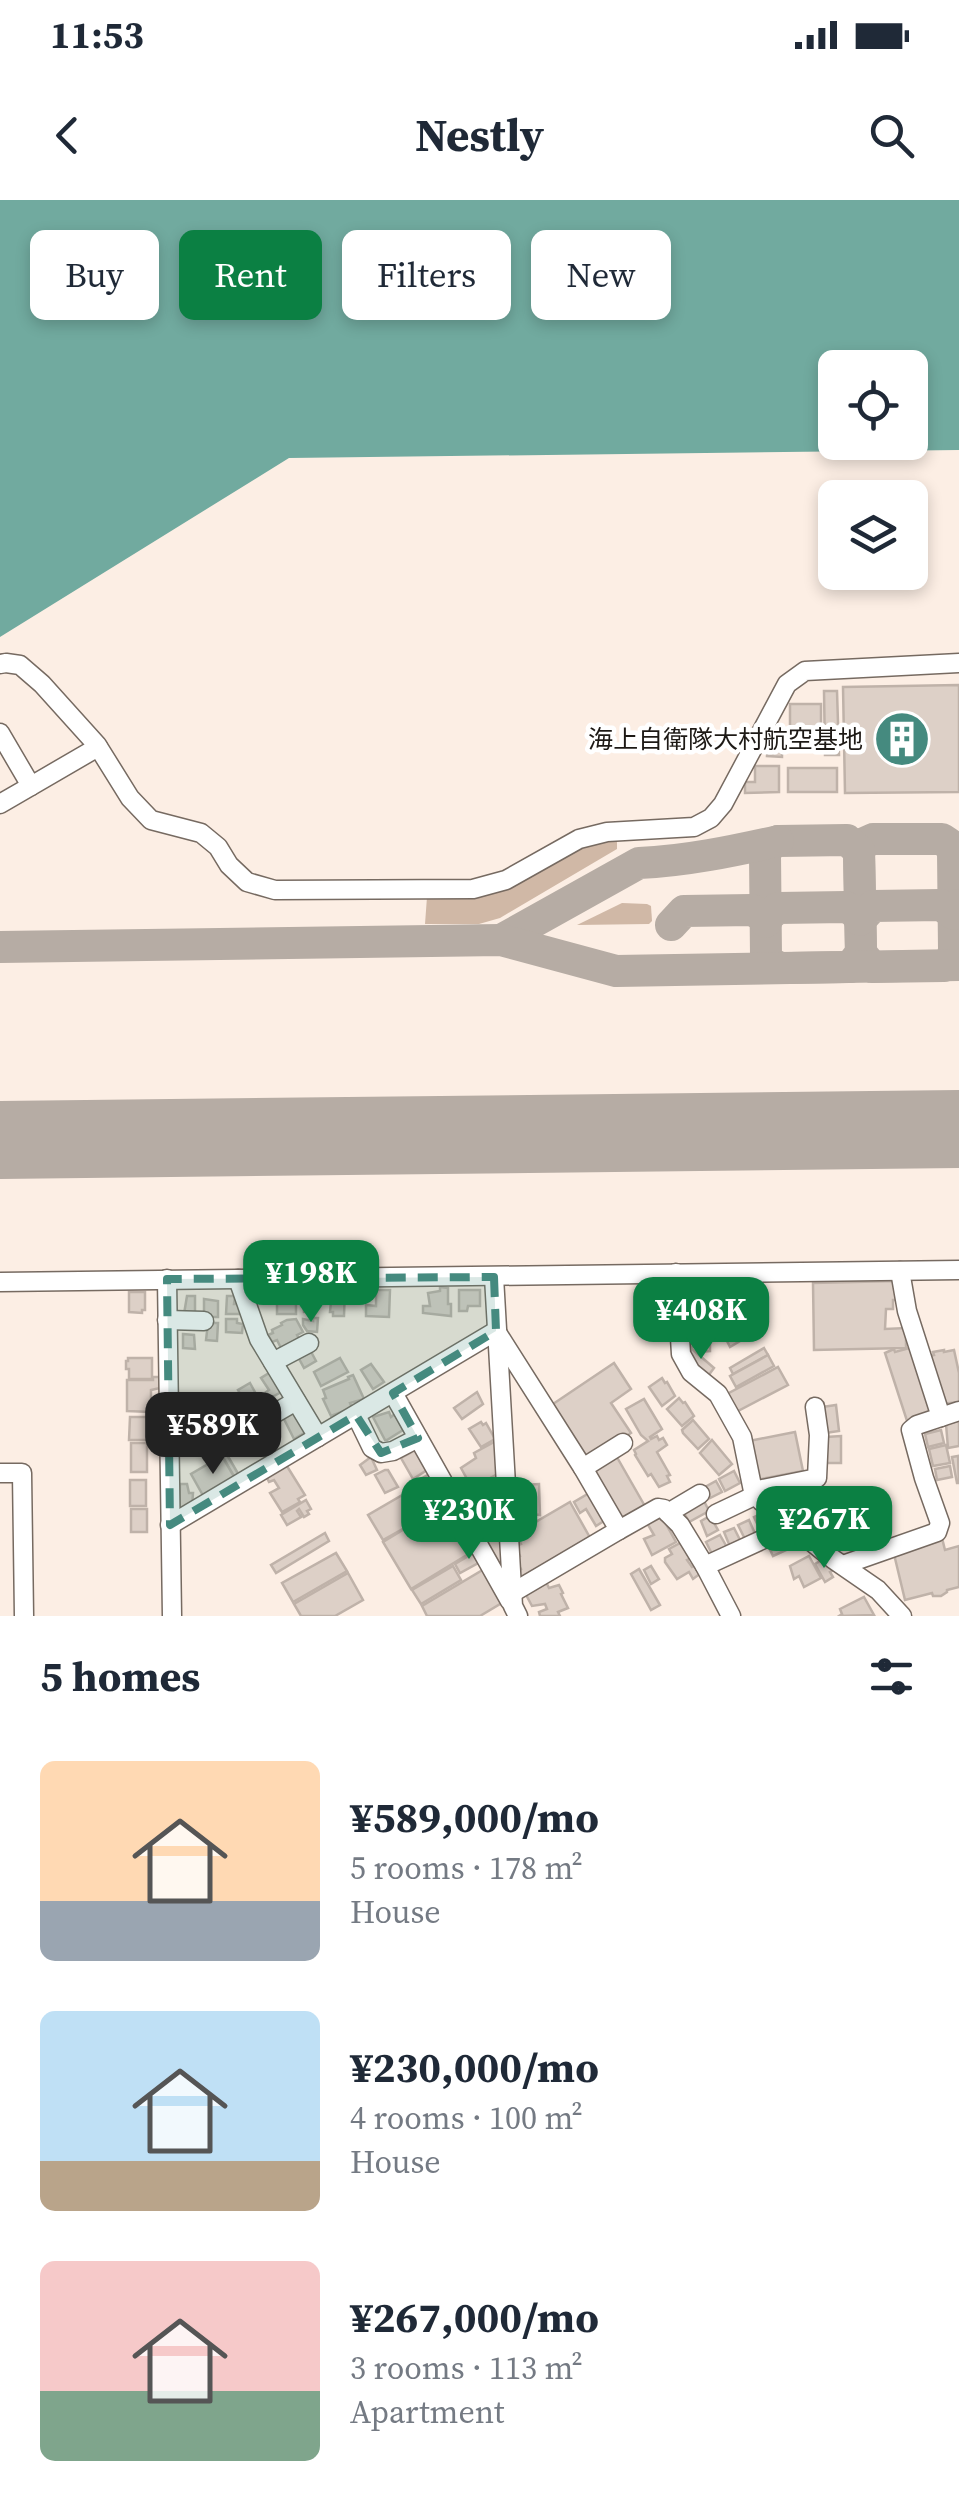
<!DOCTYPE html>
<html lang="en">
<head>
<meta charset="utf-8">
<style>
  :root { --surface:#fff; --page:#f2f2f3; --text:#1f2937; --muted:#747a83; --accent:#0b8043 }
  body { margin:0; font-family:"Source Serif 4","Noto Sans JP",serif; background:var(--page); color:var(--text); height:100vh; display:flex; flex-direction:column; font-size:38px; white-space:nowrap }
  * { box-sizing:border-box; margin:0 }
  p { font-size:32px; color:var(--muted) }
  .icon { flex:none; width:55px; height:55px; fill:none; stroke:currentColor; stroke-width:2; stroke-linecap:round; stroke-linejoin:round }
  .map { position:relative; height:1416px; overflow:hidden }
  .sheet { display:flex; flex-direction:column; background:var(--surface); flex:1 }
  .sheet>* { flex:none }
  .banner { position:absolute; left:30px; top:30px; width:900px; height:90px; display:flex; gap:20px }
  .buttons { position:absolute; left:818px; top:150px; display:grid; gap:20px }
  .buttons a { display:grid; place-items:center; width:110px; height:110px; border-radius:15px; background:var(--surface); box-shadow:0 5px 15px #0003; font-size:50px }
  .price { position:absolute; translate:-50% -85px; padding:0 22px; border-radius:20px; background:var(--accent); color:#fff; font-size:32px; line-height:65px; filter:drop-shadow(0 2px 5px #0008) }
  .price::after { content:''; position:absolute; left:50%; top:60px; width:30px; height:22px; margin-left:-15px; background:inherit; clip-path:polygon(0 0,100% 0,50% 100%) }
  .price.active { background:#222; color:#fff }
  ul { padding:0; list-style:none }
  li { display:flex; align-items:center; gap:30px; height:250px; padding:0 40px }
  li span { display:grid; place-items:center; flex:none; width:280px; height:200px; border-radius:15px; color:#555 }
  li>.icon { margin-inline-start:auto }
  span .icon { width:120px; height:120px; fill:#fffc; stroke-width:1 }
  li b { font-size:42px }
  h2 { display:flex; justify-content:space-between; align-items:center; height:120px; padding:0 40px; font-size:42px }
  .tag { padding:0 35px; border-radius:15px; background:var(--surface); box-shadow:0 5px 15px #0003; font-size:35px; line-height:90px }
  .tag.active { background:var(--accent); color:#fff }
  .status { display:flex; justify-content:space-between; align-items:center; height:70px; padding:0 50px; background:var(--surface); direction:ltr }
  .status svg { height:28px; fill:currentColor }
  header { display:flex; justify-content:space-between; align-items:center; height:130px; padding:0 40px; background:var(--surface); font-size:45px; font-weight:700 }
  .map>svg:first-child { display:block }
</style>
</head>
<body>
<div class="status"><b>11:53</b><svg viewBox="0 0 49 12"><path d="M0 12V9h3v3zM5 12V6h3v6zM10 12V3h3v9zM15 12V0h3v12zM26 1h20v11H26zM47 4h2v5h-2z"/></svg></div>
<header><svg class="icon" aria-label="back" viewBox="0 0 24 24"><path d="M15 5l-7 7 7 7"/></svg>Nestly<svg class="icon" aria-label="search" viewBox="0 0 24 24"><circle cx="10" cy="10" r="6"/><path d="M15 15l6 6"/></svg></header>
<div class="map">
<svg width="959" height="1416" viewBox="0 0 959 1416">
  <rect width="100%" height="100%" fill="#fceee4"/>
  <g fill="#d0b8a6">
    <path d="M 617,638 L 617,649 L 500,718 L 479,724 L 425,724 L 427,697 L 471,696 L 584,644 Z"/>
    <path d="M 622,703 L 647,704 L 651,706 L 652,721 L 649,724 L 577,725 Z"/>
  </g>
  <path fill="#71aa9f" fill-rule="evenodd" d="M 0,0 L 959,0 L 959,250 L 289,258 L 0,437 ZM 835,168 L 910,168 L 910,242 L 835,242 Z"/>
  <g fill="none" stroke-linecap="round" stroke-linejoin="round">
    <g stroke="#b6aca4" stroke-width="32">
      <path d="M 873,639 L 942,639 L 948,643 L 953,652 L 954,750 L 952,759 L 944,766 L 872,767 L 861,753 L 859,651 L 864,643 Z"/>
      <path d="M 847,640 L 859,651 L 861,753 L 850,767 L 780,768 L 769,762 L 766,756 L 765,655 L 769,645 L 778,641 Z"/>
      <path d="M 671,725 L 684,711 L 752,710 L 761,715 L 766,722 L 769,715 L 778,708 L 846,707 L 855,712 L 860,720 L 873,706 L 941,705 L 954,714 L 959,705"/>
      <path d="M 501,740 L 639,663 C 686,661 733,651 778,641"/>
      <path d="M 0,747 L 501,740 L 616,771 L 959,765"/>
    </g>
    <path stroke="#b6aca4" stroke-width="78" d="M 0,940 L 959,929"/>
  </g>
  <g fill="#ddd0c7" stroke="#bfb2a9" stroke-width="2.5">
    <path d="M 959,485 L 959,592 L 845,593 L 843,487 Z"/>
    <path d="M 824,491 L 837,491 L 839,555 L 825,555 Z"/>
    <rect x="790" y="504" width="31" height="24"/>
    <path d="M 768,540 L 782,540 L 782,557 L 767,556 Z"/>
    <path d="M 755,566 L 779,566 L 779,592 L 745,593 L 745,582 L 755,582 Z"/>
    <rect x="788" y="568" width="49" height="24"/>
    <path d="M 896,1081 L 896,1100 L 893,1100 L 893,1109 L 886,1109 L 885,1129 L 906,1128 L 906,1148 L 814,1150 L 813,1083 Z"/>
    <path d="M 684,1086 L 704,1086 L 703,1100 L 684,1100 Z"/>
    <path d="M 440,1087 L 448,1088 L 448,1104 L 451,1104 L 451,1116 L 423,1113 L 423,1106 L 430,1106 L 428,1093 L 440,1091 Z"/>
    <path d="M 327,1088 L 333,1088 L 333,1091 L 337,1092 L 337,1088 L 345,1088 L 344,1116 L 333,1116 L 333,1112 L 330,1112 L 332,1092 L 327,1092 Z"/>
    <path d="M 712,1088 L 731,1088 L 731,1091 L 735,1091 L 729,1124 L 717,1124 L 717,1130 L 705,1129 L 705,1119 L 711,1119 L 711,1107 L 707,1107 L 707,1100 L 712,1100 Z"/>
    <path d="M 265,1089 L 296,1089 L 296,1114 L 277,1114 L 277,1103 L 265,1103 Z"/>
    <path d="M 376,1090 L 390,1090 L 389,1117 L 366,1116 L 366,1105 L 376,1106 Z"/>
    <path d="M 459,1090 L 480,1090 L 480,1106 L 468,1106 L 467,1111 L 459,1111 Z"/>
    <path d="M 314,1091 L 316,1111 L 304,1112 L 302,1092 Z"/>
    <path d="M 129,1092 L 145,1092 L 145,1110 L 142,1110 L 142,1113 L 129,1112 Z"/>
    <path d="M 187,1096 L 195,1096 L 195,1115 L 184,1114 Z"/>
    <path d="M 227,1096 L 235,1096 L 234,1104 L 241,1104 L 240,1114 L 226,1114 Z"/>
    <path d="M 204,1099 L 218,1101 L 218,1117 L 204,1117 Z"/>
    <path d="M 313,1118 L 318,1118 L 317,1132 L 307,1131 L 303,1125 L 303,1119 L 313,1121 Z"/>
    <path d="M 226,1119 L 237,1119 L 237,1123 L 243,1124 L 242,1133 L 226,1132 Z"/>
    <path d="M 296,1119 L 303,1132 L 297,1135 L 301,1143 L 283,1152 L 277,1140 L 272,1142 L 268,1135 L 273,1133 L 272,1130 L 282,1125 L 281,1123 L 287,1120 Z"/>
    <path d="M 208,1123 L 218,1123 L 217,1141 L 206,1140 Z"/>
    <path d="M 740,1129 L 745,1138 L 730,1147 L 725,1137 Z"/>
    <path d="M 690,1133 L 710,1133 L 710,1151 L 699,1152 L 699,1147 L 690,1147 Z"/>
    <path d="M 183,1134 L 194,1135 L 195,1149 L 183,1148 Z"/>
    <path d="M 913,1147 L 935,1215 L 908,1224 L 885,1153 L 894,1149 L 895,1152 Z"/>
    <path d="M 309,1148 L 316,1161 L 304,1168 L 297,1155 Z"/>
    <path d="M 764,1148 L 768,1155 L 733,1174 L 730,1168 Z"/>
    <path d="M 692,1149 L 714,1168 L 708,1176 L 687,1155 Z"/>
    <path d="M 944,1150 L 944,1152 L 954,1150 L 959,1173 L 959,1202 L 941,1204 L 929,1156 L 934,1155 L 933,1152 Z"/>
    <path d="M 768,1155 L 774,1166 L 736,1187 L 730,1176 Z"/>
    <path d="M 128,1158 L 152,1158 L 152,1179 L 129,1179 L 129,1169 L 126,1169 L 126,1161 L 128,1161 Z"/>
    <path d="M 340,1158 L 348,1172 L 321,1186 L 314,1172 Z"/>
    <path d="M 614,1163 L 631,1189 L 611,1203 L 631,1233 L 583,1264 L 547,1208 Z"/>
    <path d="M 371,1164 L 384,1182 L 373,1189 L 361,1170 Z"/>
    <path d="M 778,1167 L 788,1185 L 736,1212 L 727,1194 Z"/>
    <path d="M 274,1170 L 285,1190 L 270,1198 L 266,1192 L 269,1190 L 261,1178 Z"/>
    <path d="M 353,1175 L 364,1199 L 350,1203 L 352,1208 L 331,1216 L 323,1199 L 326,1198 L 323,1190 L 349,1179 L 348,1177 Z"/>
    <path d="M 153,1177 L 160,1177 L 160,1188 L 151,1190 L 151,1212 L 127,1211 L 127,1180 L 153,1180 Z"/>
    <path d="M 662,1178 L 665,1183 L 667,1182 L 675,1196 L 662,1206 L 649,1187 Z"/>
    <path d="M 250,1183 L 262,1205 L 250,1211 L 238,1190 Z"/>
    <path d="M 477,1192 L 483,1204 L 462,1219 L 454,1208 Z"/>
    <path d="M 679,1198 L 683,1203 L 685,1202 L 694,1216 L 682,1226 L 667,1209 Z"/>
    <path d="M 644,1199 L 662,1229 L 650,1237 L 651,1239 L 657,1236 L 659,1240 L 663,1238 L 667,1245 L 657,1252 L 670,1275 L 667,1276 L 670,1282 L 659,1287 L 651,1274 L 648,1276 L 635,1255 L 636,1254 L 634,1250 L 648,1241 L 641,1235 L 626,1209 Z"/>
    <path d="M 836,1205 L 839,1231 L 825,1233 L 822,1207 Z"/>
    <path d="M 296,1207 L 309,1230 L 294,1239 L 282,1215 Z"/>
    <path d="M 389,1212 L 391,1217 L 395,1214 L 403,1230 L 387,1240 L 385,1240 L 373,1217 Z"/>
    <path d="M 130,1217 L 149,1217 L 149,1240 L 129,1240 Z"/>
    <path d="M 693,1220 L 709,1239 L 698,1249 L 683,1233 L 682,1230 Z"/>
    <path d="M 959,1221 L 959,1246 L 948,1248 L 946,1224 Z"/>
    <path d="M 481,1222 L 483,1225 L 486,1223 L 495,1239 L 481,1247 L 469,1229 Z"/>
    <path d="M 211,1224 L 223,1240 L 219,1246 L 222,1252 L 217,1256 L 215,1253 L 204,1259 L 192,1235 Z"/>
    <path d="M 941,1230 L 944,1243 L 928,1247 L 925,1234 Z"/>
    <path d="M 795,1232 L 803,1271 L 756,1280 L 749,1241 Z"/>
    <path d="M 189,1236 L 193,1244 L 184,1249 L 179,1241 Z"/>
    <path d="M 841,1236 L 841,1263 L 826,1263 L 826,1237 Z"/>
    <path d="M 712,1240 L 732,1264 L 719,1275 L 700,1253 Z"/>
    <path d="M 496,1241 L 501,1272 L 472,1288 L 461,1268 L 476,1258 L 474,1253 Z"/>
    <rect x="131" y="1243" width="16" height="29"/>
    <path d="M 946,1245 L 950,1263 L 933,1266 L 929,1249 Z"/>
    <path d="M 418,1247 L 430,1268 L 413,1279 L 401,1258 L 410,1253 L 408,1249 Z"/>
    <path d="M 614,1252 L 646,1308 L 618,1324 L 585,1269 Z"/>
    <path d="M 226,1253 L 240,1277 L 236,1280 L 222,1256 Z"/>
    <path d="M 222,1256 L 236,1280 L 205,1299 L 191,1274 Z"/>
    <path d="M 958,1256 L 959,1283 L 957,1283 L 952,1257 Z"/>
    <path d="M 371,1257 L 377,1270 L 366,1275 L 360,1265 Z"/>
    <path d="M 285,1263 L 305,1295 L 298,1299 L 300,1302 L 282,1312 L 270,1293 L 279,1288 L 274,1280 L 269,1282 L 265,1274 Z"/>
    <path d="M 950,1266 L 952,1277 L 937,1280 L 935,1269 Z"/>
    <path d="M 385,1270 L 388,1270 L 398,1287 L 385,1293 L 375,1275 Z"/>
    <path d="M 734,1271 L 740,1283 L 725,1291 L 719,1279 Z"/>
    <path d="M 433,1272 L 439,1283 L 419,1295 L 412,1284 Z"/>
    <rect x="130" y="1280" width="16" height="26"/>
    <path d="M 489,1281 L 491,1284 L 493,1283 L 499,1293 L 495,1295 L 502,1308 L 485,1317 L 478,1305 L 475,1307 L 470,1299 L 475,1297 L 472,1291 Z"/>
    <path d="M 716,1281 L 722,1292 L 710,1298 L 705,1287 Z"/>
    <path d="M 180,1284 L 187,1284 L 189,1293 L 193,1293 L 192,1307 L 179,1314 Z"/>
    <path d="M 539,1284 L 540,1315 L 523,1313 L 522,1285 Z"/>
    <path d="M 411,1290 L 426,1316 L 383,1340 L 368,1315 Z"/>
    <path d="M 591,1292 L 607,1319 L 596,1326 L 586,1309 L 580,1313 L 574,1302 Z"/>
    <path d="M 702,1297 L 709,1311 L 689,1322 L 682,1309 Z"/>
    <path d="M 306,1300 L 311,1309 L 307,1311 L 309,1314 L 304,1317 L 299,1309 L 297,1311 L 301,1317 L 287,1325 L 281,1315 Z"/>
    <path d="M 570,1302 L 593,1343 L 521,1384 L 515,1373 L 521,1369 L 515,1359 L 520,1356 L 515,1347 L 521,1344 L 515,1334 Z"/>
    <path d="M 447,1303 L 475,1350 L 411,1389 L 383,1342 Z"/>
    <rect x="131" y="1309" width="16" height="23"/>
    <path d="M 765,1312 L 772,1329 L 762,1334 L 754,1317 Z"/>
    <path d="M 661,1315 L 676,1342 L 652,1355 L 644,1339 L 654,1335 L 647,1323 Z"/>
    <path d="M 710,1316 L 718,1330 L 707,1336 L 701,1321 Z"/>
    <path d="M 749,1320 L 756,1336 L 746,1341 L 738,1325 Z"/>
    <path d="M 493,1326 L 503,1326 L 502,1363 L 495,1362 L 495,1356 L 490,1356 L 490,1347 L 488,1347 L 488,1329 L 493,1329 Z"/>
    <path d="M 734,1328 L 742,1344 L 731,1349 L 724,1332 Z"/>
    <path d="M 325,1333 L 329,1341 L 276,1373 L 271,1365 Z"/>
    <path d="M 787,1334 L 793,1347 L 773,1356 L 767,1343 Z"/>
    <path d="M 720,1335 L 728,1349 L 714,1358 L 706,1342 Z"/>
    <path d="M 942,1338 L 945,1350 L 959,1346 L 959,1387 L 947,1390 L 947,1392 L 941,1396 L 933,1396 L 932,1393 L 905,1400 L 893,1350 Z"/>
    <path d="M 682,1342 L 691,1358 L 687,1360 L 692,1367 L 696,1365 L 701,1373 L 693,1379 L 689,1372 L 677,1379 L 665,1362 L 665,1358 L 672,1354 L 669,1349 Z"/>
    <path d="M 477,1351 L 482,1361 L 460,1373 L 455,1364 Z"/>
    <path d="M 336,1353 L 347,1371 L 293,1402 L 282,1383 Z"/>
    <path d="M 809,1356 L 821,1378 L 804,1387 L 799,1376 L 794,1379 L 790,1366 Z"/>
    <path d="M 822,1360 L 825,1365 L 828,1363 L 832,1371 L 830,1372 L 833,1377 L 825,1382 L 815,1364 Z"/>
    <path d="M 453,1366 L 461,1380 L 421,1404 L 412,1390 Z"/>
    <path d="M 651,1366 L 659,1379 L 651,1384 L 644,1370 Z"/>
    <path d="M 486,1368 L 505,1401 L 480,1416 L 427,1416 L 422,1406 Z"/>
    <path d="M 639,1369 L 660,1405 L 651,1410 L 631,1374 Z"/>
    <path d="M 348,1373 L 363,1400 L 335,1416 L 301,1416 L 294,1404 Z"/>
    <path d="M 545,1380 L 549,1388 L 559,1385 L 563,1393 L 561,1394 L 568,1408 L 558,1412 L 560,1416 L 540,1416 L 539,1412 L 547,1409 L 545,1404 L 532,1406 L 524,1391 Z"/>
    <path d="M 864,1397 L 874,1415 L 839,1416 L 842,1414 L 840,1409 Z"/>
  </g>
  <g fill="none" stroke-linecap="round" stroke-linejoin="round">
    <g stroke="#766a61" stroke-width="21">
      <g id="minor">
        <path d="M 0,464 L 6,463 L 20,465 L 42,484 L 97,545 L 130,598 L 151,620 L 201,633 L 218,647 L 229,665 L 247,682 L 275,690 L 473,689 L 506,680 L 579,639 L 607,632 L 694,627 L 711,618 L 723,604 L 787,484 L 805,471 L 959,463"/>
        <path d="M 0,533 L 31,586 L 98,547"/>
        <path d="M 0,604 L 31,586"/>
        <path d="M 900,1071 L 907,1111 L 941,1217"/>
        <path d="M 676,1073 L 681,1154 L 691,1172 L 718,1194 L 742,1237 L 753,1291 L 761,1301 L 833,1359 L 878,1390 L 902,1416"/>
        <path d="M 494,1077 L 513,1406 L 518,1416"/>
        <path d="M 167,1079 L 172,1416"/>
        <path d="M 238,1079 L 259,1139 L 318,1237"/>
        <path d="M 0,1082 L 959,1070"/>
        <path d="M 167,1120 L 204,1121"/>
        <path d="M 273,1162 L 309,1143"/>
        <path d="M 393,1193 L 510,1401"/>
        <path d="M 356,1215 L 372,1248 L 381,1253 L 393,1251 L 418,1238"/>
        <path d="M 260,1222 L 296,1201"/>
        <path d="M 169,1229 L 215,1204 L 222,1207 L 229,1225"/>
        <path d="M 583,1268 L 623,1243"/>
        <path d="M 0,1273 L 22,1273 L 24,1416"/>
        <path d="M 753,1291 L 817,1278 L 819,1235 L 815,1207"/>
        <path d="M 700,1294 L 668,1313 L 680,1325 L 705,1366"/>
        <path d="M 716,1314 L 756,1295"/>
        <path d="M 170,1325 L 496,1131 L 583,1268 L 619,1330 L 512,1393"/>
        <path d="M 619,1330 L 658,1308 L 664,1309 L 668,1313"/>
        <path d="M 843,1365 L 937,1332 L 940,1323 L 924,1278 L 911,1230 L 917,1225 L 959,1211"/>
        <path d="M 731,1416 L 705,1366 L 781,1331 L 789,1324"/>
      </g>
    </g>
    <use href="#minor" stroke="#fff" stroke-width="18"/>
  </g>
  <path fill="#458a7f" fill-opacity="0.2" stroke="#458a7f" stroke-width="8" stroke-dasharray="20 12" stroke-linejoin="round" d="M 494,1077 L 496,1131 L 393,1193 L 418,1238 L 381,1253 L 356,1215 L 170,1325 L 167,1079 Z"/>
  <defs>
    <g id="building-disc" transform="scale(2.875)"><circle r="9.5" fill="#458a7f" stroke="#fff"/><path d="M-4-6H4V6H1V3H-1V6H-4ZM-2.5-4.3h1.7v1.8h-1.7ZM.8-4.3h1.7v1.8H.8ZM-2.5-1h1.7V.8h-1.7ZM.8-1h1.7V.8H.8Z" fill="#fff"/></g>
  </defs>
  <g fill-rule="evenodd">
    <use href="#building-disc" x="902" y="539"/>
  </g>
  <g text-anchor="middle" stroke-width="9" stroke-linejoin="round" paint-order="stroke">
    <g font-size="25" fill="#1d1915" stroke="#fff" text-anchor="end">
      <text x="863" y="548">海上自衛隊大村航空基地</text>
    </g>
  </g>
</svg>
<div class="buttons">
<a><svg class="icon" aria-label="locate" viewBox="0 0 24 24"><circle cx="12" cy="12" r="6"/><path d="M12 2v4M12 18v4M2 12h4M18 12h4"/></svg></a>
<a><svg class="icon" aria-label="layers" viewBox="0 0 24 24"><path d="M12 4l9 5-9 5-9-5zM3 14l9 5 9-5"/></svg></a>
</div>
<b class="price" style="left:311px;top:1125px">¥198K</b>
<b class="price" style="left:701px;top:1162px">¥408K</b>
<b class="price active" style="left:213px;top:1277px">¥589K</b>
<b class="price" style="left:469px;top:1362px">¥230K</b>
<b class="price" style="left:824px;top:1371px">¥267K</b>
<div class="banner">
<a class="tag">Buy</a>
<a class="tag active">Rent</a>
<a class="tag">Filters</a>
<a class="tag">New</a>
</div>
</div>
<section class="sheet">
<h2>5 homes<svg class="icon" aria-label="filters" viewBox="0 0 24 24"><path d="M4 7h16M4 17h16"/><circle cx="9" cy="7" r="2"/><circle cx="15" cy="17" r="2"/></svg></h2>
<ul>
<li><span style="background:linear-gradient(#ffd9b3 70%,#9aa5b1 0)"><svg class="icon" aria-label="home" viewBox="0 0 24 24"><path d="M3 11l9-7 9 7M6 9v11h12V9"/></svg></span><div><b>¥589,000/mo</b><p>5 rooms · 178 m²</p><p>House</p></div></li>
<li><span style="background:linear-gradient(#bfe0f5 75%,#b9a48a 0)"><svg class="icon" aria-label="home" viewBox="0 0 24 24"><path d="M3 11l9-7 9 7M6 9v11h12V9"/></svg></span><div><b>¥230,000/mo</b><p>4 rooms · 100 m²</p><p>House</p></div></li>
<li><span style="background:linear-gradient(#f6c9c9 65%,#7fa58c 0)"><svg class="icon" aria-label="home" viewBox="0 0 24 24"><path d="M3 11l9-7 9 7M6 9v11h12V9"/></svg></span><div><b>¥267,000/mo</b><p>3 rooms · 113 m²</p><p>Apartment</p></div></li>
</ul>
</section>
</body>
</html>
